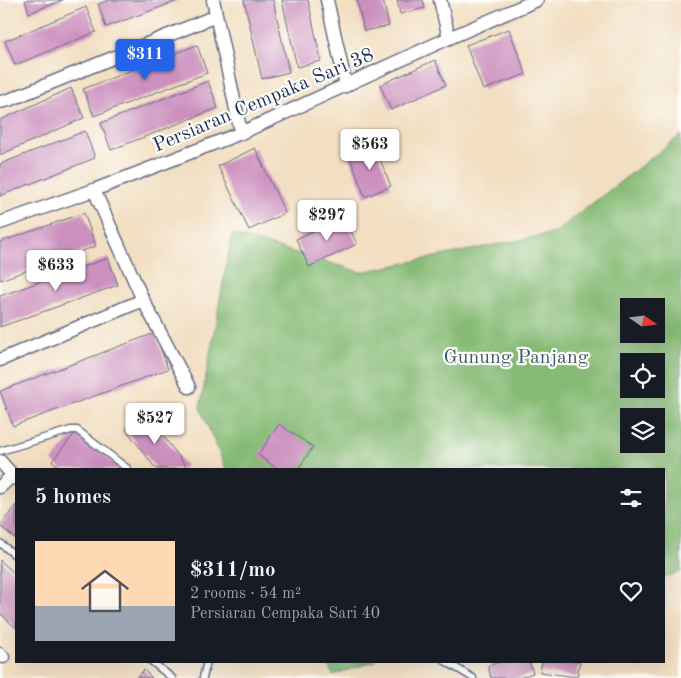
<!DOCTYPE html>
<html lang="en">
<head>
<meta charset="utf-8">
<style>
  :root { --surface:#171b24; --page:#242831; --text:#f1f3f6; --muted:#9ea1a6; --accent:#2563eb }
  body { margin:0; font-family:"Old Standard TT",serif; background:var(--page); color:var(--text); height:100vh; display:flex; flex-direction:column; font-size:19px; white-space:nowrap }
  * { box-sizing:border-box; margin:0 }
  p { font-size:16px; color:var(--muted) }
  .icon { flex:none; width:28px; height:28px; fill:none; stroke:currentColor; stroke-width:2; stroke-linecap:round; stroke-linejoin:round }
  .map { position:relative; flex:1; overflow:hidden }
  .details { position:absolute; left:15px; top:468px; width:650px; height:195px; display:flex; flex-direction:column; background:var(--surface); border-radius:0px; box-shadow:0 5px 20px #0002 }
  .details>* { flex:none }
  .needle { width:32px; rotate:104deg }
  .controls { position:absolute; left:620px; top:298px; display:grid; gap:10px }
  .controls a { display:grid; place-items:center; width:45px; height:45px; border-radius:0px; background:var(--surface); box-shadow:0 5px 20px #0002; font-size:25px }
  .price { position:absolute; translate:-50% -42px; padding:0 11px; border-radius:5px; background:#fff; color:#222; font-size:16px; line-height:32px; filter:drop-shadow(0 1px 2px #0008) }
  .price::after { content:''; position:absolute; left:50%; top:30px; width:15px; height:11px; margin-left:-8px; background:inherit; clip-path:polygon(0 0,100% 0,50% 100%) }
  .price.current { background:var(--accent); color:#fff }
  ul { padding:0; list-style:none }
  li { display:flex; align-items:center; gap:15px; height:125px; padding:0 20px }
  li span { display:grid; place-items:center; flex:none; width:140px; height:100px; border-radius:0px; color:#555 }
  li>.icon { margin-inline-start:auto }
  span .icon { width:60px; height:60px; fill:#fffc; stroke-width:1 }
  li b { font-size:21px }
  h2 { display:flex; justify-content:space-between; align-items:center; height:60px; padding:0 20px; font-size:21px }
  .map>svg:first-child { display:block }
</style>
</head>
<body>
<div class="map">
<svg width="681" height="678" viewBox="0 0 681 678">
  <rect width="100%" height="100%" fill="#fdfcf7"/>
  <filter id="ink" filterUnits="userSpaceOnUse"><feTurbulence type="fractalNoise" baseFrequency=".02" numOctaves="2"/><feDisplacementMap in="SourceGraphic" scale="10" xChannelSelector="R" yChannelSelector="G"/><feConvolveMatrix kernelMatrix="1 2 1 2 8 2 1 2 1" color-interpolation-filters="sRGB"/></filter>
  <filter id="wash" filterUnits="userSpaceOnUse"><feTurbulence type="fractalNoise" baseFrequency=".0096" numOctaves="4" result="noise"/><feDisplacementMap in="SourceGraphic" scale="20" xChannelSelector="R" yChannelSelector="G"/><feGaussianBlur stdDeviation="1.12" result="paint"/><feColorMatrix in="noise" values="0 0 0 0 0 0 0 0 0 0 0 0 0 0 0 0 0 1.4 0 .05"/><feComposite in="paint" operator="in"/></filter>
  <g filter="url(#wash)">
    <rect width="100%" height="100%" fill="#f2dec1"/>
    <g fill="#86bb76" stroke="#50756a" fill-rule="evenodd">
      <path d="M 681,135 L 681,572 L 664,577 L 664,469 L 226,469 L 200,408 L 232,234 L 361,272 L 554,233 ZM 629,306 L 656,306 L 656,334 L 629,334 ZM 629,361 L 656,361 L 656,389 L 629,389 ZM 629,416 L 656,416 L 656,444 L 629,444 Z"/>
      <path d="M 326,661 L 376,661 L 333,675 Z"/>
    </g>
    <g id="blocks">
      <g fill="#cc90bf">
        <path d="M 25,0 L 63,0 L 29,13 Z"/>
        <path d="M 109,0 L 180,0 L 106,27 L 98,4 Z"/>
        <path d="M 244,0 L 273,0 L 289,72 L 262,79 Z"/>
        <path d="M 282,0 L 308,0 L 321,61 L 297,67 Z"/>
        <path d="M 357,0 L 383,0 L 389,26 L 364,31 Z"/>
        <path d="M 397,0 L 423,0 L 425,8 L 400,14 Z"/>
        <path d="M 86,7 L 96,32 L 15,65 L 5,41 Z"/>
        <path d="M 509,29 L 526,74 L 483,90 L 466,45 Z"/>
        <path d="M 197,45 L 207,73 L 94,116 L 83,89 Z"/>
        <path d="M 435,60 L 446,85 L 391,110 L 380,85 Z"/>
        <path d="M 208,81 L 218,108 L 111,150 L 101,123 Z"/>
        <path d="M 71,88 L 84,118 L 0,155 L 0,120 Z"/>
        <path d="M 85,131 L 95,158 L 0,196 L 0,164 Z"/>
        <path d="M 374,145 L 391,186 L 365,197 L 349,155 Z"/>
        <path d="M 255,148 L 285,213 L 249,230 L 218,166 Z"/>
        <path d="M 84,213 L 96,246 L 0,280 L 0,242 Z"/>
        <path d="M 344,216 L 357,244 L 309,267 L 296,239 Z"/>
        <path d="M 108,258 L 118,285 L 0,327 L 0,296 Z"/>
        <path d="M 155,333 L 168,369 L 13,426 L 0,391 Z"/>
        <path d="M 146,413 L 186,466 L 182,469 L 156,469 L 126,429 Z"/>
        <path d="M 279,424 L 313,447 L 298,469 L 278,469 L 258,455 Z"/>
        <path d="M 76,432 L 121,469 L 62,469 L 52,461 Z"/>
        <path d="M 16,505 L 16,539 L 0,526 Z"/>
        <path d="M 0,560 L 16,575 L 16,628 L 0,613 Z"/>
        <path d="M 502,661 L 529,661 L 533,673 L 519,678 L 491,678 L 488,666 Z"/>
        <path d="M 542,661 L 580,661 L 577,677 L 540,672 Z"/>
        <path d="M 144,670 L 152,678 L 136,678 Z"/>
      </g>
    </g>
  </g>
  <g filter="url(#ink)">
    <use href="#blocks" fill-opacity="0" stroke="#666c81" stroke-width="1"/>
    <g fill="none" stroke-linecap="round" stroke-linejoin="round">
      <g stroke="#666c81" stroke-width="9">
        <g id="service">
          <path d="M 0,451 L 71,430 L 77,430 L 128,469"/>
          <path d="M 0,543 L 16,556"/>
          <path d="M 151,661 L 172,678"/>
          <path d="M 445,661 L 473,678"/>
          <path d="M 203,678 L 207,661"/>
        </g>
      </g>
      <g stroke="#666c81" stroke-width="15">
        <g id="minor">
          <path d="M 213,0 L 241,133"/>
          <path d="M 327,0 L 346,86"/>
          <path d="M 440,0 L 449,38"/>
          <path d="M 0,102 L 9,100 L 216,16"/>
          <path d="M 94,190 L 143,300 L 189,387"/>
          <path d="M 0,223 L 94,190 L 241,133 L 449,38 L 537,0"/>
          <path d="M 0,360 L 143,300"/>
          <path d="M 0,461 L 16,479"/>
          <path d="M 0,487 L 12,476"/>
          <path d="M 0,654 L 3,657"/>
        </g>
      </g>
      <use href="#service" stroke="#fff" stroke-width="6"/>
      <use href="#minor" stroke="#fff" stroke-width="12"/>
    </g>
  </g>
  <g text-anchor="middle" stroke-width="4.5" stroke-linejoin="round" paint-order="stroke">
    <g font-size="20" fill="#1b2f5e" stroke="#fdfcf7">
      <text transform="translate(263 99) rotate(-23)" y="7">Persiaran Cempaka Sari 38</text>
    </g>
    <g font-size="20" fill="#3e5a69" stroke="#fdfcf7">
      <text x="516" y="363">Gunung Panjang</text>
    </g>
  </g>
</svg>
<div class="controls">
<a><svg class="needle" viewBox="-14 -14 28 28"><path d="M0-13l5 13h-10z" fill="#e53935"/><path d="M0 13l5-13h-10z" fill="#9ea1a6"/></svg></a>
<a><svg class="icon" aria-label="locate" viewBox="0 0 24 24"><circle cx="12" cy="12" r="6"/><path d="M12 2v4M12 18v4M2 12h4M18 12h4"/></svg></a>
<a><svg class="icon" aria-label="layers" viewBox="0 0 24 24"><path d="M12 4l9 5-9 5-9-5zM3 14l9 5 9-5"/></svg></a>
</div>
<b class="price current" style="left:145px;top:81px">$311</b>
<b class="price" style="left:370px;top:171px">$563</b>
<b class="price" style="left:327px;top:242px">$297</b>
<b class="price" style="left:56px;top:292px">$633</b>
<b class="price" style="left:155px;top:445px">$527</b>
<section class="details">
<h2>5 homes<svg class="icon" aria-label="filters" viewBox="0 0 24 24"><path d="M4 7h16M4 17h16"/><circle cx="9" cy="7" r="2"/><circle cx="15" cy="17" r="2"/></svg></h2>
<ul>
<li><span style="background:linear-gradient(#ffd9b3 65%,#9aa5b1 0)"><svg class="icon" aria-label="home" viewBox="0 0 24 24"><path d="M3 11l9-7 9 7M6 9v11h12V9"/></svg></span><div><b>$311/mo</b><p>2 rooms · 54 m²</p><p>Persiaran Cempaka Sari 40</p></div><svg class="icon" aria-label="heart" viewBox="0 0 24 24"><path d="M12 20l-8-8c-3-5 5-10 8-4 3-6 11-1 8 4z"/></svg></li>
</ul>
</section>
</div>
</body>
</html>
